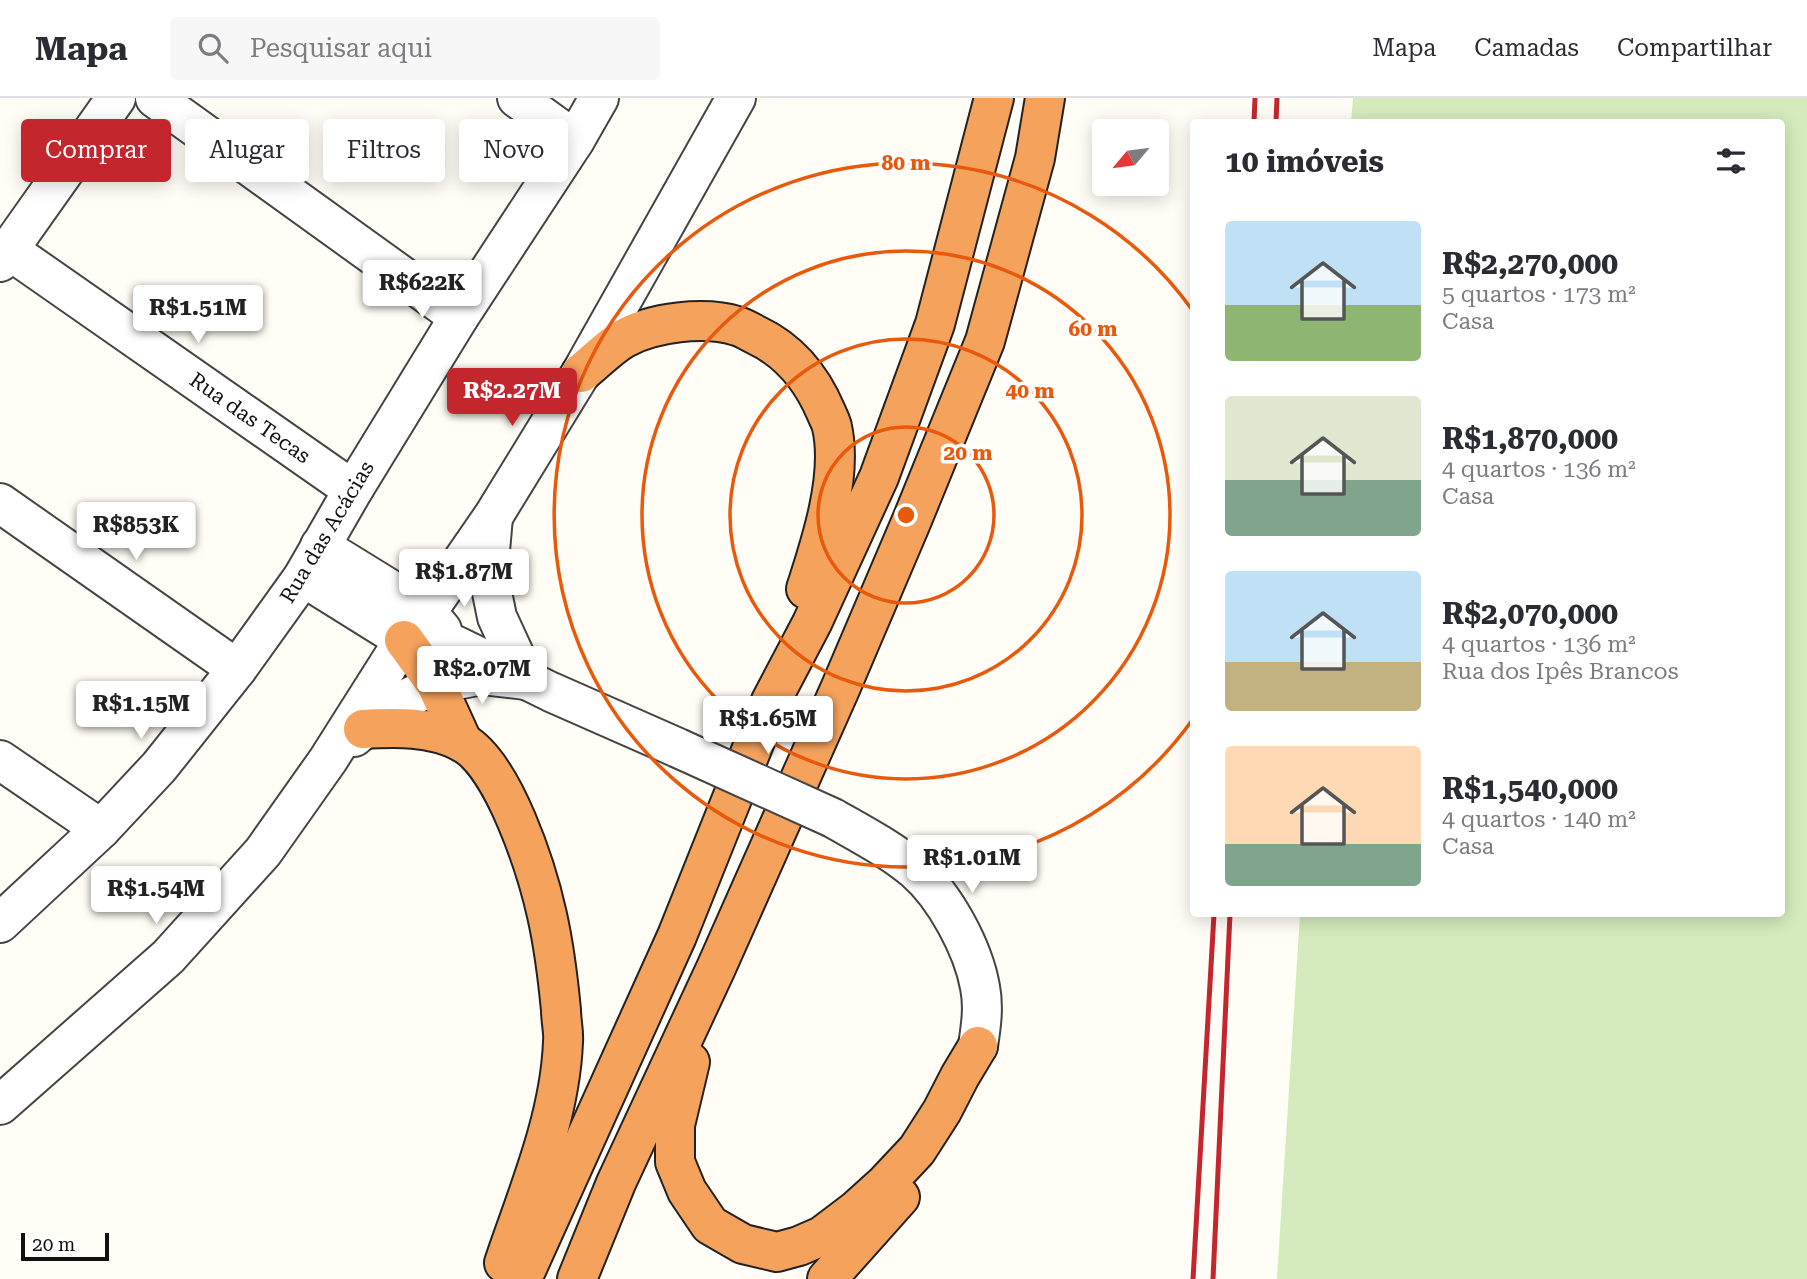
<!DOCTYPE html>
<html lang="pt">
<head>
<meta charset="utf-8">
<style>
  :root { --surface:#fff; --page:#f7f7f7; --text:#2b2b33; --muted:#7c7c81; --line:#e1e1e2; --accent:#c4262e }
  body { margin:0; font-family:"Roboto Serif",serif; background:var(--page); color:var(--text); height:100vh; display:flex; flex-direction:column; font-size:26px; white-space:nowrap }
  * { box-sizing:border-box; margin:0 }
  p { font-size:23px; color:var(--muted) }
  .icon { flex:none; width:38px; height:38px; fill:none; stroke:currentColor; stroke-width:2; stroke-linecap:round; stroke-linejoin:round }
  .map { position:relative; flex:1; overflow:hidden }
  .details { position:absolute; left:1190px; top:21px; width:595px; height:798px; display:flex; flex-direction:column; background:var(--surface); border-radius:7px; box-shadow:0 4px 18px #0003 }
  .details>* { flex:none }
  .guide { position:absolute; left:21px; top:21px; width:665px; height:63px; display:flex; gap:14px }
  .needle { width:46px; rotate:241deg }
  .buttons { position:absolute; left:1092px; top:21px; display:grid; gap:14px }
  .buttons a { display:grid; place-items:center; width:77px; height:77px; border-radius:7px; background:var(--surface); box-shadow:0 4px 18px #0003; font-size:35px }
  .scale { position:absolute; left:21px; bottom:18px; width:88px; box-sizing:border-box; padding-left:7px; border:4px solid #111; border-top:0; font-size:19px; line-height:24px; white-space:nowrap; color:#111; -webkit-text-stroke:5px #fff; paint-order:stroke }
  .price { position:absolute; translate:-50% -60px; padding:0 16px; border-radius:7px; background:#fff; color:#222; font-size:23px; line-height:46px; filter:drop-shadow(0 2px 4px #0008) }
  .price::after { content:''; position:absolute; left:50%; top:42px; width:21px; height:16px; margin-left:-10px; background:inherit; clip-path:polygon(0 0,100% 0,50% 100%) }
  .price.active { background:var(--accent); color:#fff }
  ul { padding:0; list-style:none }
  li { display:flex; align-items:center; gap:21px; height:175px; padding:0 35px }
  li span { display:grid; place-items:center; flex:none; width:196px; height:140px; border-radius:7px; color:#555 }
  li>.icon { margin-inline-start:auto }
  span .icon { width:84px; height:84px; fill:#fffc; stroke-width:1 }
  li b { font-size:30px }
  h2 { display:flex; justify-content:space-between; align-items:center; height:84px; padding:0 35px; font-size:30px }
  .tag { padding:0 24px; border-radius:7px; background:var(--surface); box-shadow:0 4px 18px #0003; font-size:24px; line-height:63px }
  .tag.active { background:var(--accent); color:#fff }
  header { display:flex; align-items:center; gap:42px; box-sizing:border-box; height:98px; padding:0 35px; background:var(--surface); border-bottom:2px solid var(--line) }
  header strong { font-size:33px }
  nav { display:flex; gap:38px; margin-inline-start:auto; font-size:24px }
  .search { width:490px; height:63px; background:var(--page); display:flex; align-items:center; gap:18px; box-sizing:border-box; padding:0 24px; border-radius:7px; color:var(--muted); font-size:26px }
  .map>svg:first-child { display:block }
</style>
</head>
<body>
<header>
<strong>Mapa</strong>
<div class="search"><svg class="icon" aria-label="search" viewBox="0 0 24 24"><circle cx="10" cy="10" r="6"/><path d="M15 15l6 6"/></svg>Pesquisar aqui</div>
<nav><a>Mapa</a><a>Camadas</a><a>Compartilhar</a></nav>
</header>
<div class="map">
<svg width="1807" height="1181" viewBox="0 0 1807 1181">
  <rect width="100%" height="100%" fill="#fffdf5"/>
  <path fill="#d5ebbd" d="M 1353,0 L 1807,0 L 1807,1181 L 1277,1181 L 1300,816 L 1782,816 L 1782,24 L 1351,24 Z"/>
  <g fill="none" stroke-linecap="round" stroke-linejoin="round">
    <g stroke="#444" stroke-width="42">
      <g id="minor">
        <path d="M 155,0 L 459,219"/>
        <path d="M 517,0 L 575,42"/>
        <path d="M 9,152 L 353,392"/>
        <path d="M 0,164 L 116,0"/>
        <path d="M 0,405 L 237,571"/>
        <path d="M 320,448 L 427,514 L 442,532"/>
        <path d="M 303,479 L 404,542 L 455,547 L 551,594 L 678,650"/>
        <path d="M 354,639 L 382,615 L 410,599 L 436,586 L 482,577 L 526,582 L 497,519 L 488,475 L 493,419"/>
        <path d="M 0,662 L 101,731"/>
        <path d="M 833,720 C 861,736 890,751 915,772 C 945,798 973,850 980,889 C 984,909 981,928 978,948"/>
        <path d="M 0,825 L 101,731 L 159,669 L 237,571 L 303,479 L 353,392 L 459,219 L 575,42 L 599,0"/>
        <path d="M 0,1007 L 168,859 L 263,754 L 328,662 L 404,542 L 427,514 L 494,417 L 581,275 L 736,0"/>
      </g>
    </g>
    <g stroke="#222" stroke-width="42">
      <g id="highway">
        <path d="M 581,275 C 595,264 608,250 623,241 C 652,224 705,218 737,228 C 744,230 750,234 756,237 C 790,253 812,281 826,314 C 828,319 831,324 832,329 C 843,378 821,445 806,491"/>
        <path d="M 404,542 L 436,586 L 463,645"/>
        <path d="M 363,631 C 396,629 431,628 462,644 C 504,667 537,772 547,817 C 554,848 558,881 561,912 C 561,923 564,934 563,944 C 560,1020 528,1094 504,1165"/>
        <path d="M 690,964 L 675,1027 L 675,1064 L 687,1093 L 710,1127 L 743,1146 L 777,1154 L 799,1148 L 822,1138 L 855,1113 L 886,1085 L 917,1052 L 942,1013 L 960,978 L 978,948"/>
        <path d="M 522,1181 L 677,838 L 771,603 L 812,525 L 879,379 L 935,226 L 994,0"/>
        <path d="M 577,1181 L 616,1085 L 716,870 L 840,591 L 912,422 L 985,243 L 1035,60 L 1045,0"/>
        <path d="M 827,1181 L 900,1099"/>
      </g>
    </g>
    <use href="#minor" stroke="#fff" stroke-width="38"/>
    <use href="#highway" stroke="#f5a25d" stroke-width="38"/>
    <g stroke="#c4262e" stroke-width="5">
      <path d="M 1254,24 L 1255,0"/>
      <path d="M 1276,24 L 1277,0"/>
      <path d="M 1193,1181 L 1214,816"/>
      <path d="M 1213,1181 L 1230,816"/>
    </g>
    <g stroke="#444" stroke-width="42" stroke-linecap="butt">
      <path id="minor-bridge" d="M 678,650 L 833,720"/>
    </g>
    <use href="#minor-bridge" stroke="#fff" stroke-width="38"/>
  </g>
  <g fill="none" stroke="#e8590c" stroke-width="3.5">
    <circle cx="906" cy="417" r="88"/>
    <circle cx="906" cy="417" r="176"/>
    <circle cx="906" cy="417" r="264"/>
    <path d="M1193 621A352 352 0 1 1 1193 213"/>
  </g>
  <g text-anchor="middle" stroke-width="7" stroke-linejoin="round" paint-order="stroke">
    <g font-size="21" fill="#111" stroke="#fff">
      <text transform="translate(250 320) rotate(35)" y="7">Rua das Tecas</text>
      <text transform="translate(327 434) rotate(-59)" y="7">Rua das Acácias</text>
    </g>
  </g>
  <circle cx="906" cy="417" r="10" fill="#e8590c" stroke="#fff" stroke-width="3.5"/>
  <g font-size="21" text-anchor="middle" font-weight="bold" fill="#e8590c" stroke="#fff" stroke-width="7" stroke-linejoin="round" paint-order="stroke">
    <text x="906" y="72">80 m</text>
    <text x="1093" y="238">60 m</text>
    <text x="1030" y="300">40 m</text>
    <text x="968" y="362">20 m</text>
  </g>
</svg>
<div class="buttons">
<a><svg class="needle" viewBox="-14 -14 28 28"><path d="M0-13l5 13h-10z" fill="#e53935"/><path d="M0 13l5-13h-10z" fill="#7c7c81"/></svg></a>
</div>
<div class="scale">20 m</div>
<b class="price" style="left:422px;top:222px">R$622K</b>
<b class="price" style="left:198px;top:247px">R$1.51M</b>
<b class="price active" style="left:512px;top:330px">R$2.27M</b>
<b class="price" style="left:136px;top:464px">R$853K</b>
<b class="price" style="left:464px;top:511px">R$1.87M</b>
<b class="price" style="left:482px;top:608px">R$2.07M</b>
<b class="price" style="left:141px;top:643px">R$1.15M</b>
<b class="price" style="left:768px;top:658px">R$1.65M</b>
<b class="price" style="left:972px;top:797px">R$1.01M</b>
<b class="price" style="left:156px;top:828px">R$1.54M</b>
<div class="guide">
<a class="tag active">Comprar</a>
<a class="tag">Alugar</a>
<a class="tag">Filtros</a>
<a class="tag">Novo</a>
</div>
<section class="details">
<h2>10 imóveis<svg class="icon" aria-label="filters" viewBox="0 0 24 24"><path d="M4 7h16M4 17h16"/><circle cx="9" cy="7" r="2"/><circle cx="15" cy="17" r="2"/></svg></h2>
<ul>
<li><span style="background:linear-gradient(#bfe0f5 60%,#8fb573 0)"><svg class="icon" aria-label="home" viewBox="0 0 24 24"><path d="M3 11l9-7 9 7M6 9v11h12V9"/></svg></span><div><b>R$2,270,000</b><p>5 quartos · 173 m²</p><p>Casa</p></div></li>
<li><span style="background:linear-gradient(#dfe7d0 60%,#7fa58c 0)"><svg class="icon" aria-label="home" viewBox="0 0 24 24"><path d="M3 11l9-7 9 7M6 9v11h12V9"/></svg></span><div><b>R$1,870,000</b><p>4 quartos · 136 m²</p><p>Casa</p></div></li>
<li><span style="background:linear-gradient(#bfe0f5 65%,#c2b280 0)"><svg class="icon" aria-label="home" viewBox="0 0 24 24"><path d="M3 11l9-7 9 7M6 9v11h12V9"/></svg></span><div><b>R$2,070,000</b><p>4 quartos · 136 m²</p><p>Rua dos Ipês Brancos</p></div></li>
<li><span style="background:linear-gradient(#ffd9b3 70%,#7fa58c 0)"><svg class="icon" aria-label="home" viewBox="0 0 24 24"><path d="M3 11l9-7 9 7M6 9v11h12V9"/></svg></span><div><b>R$1,540,000</b><p>4 quartos · 140 m²</p><p>Casa</p></div></li>
</ul>
</section>
</div>
</body>
</html>
